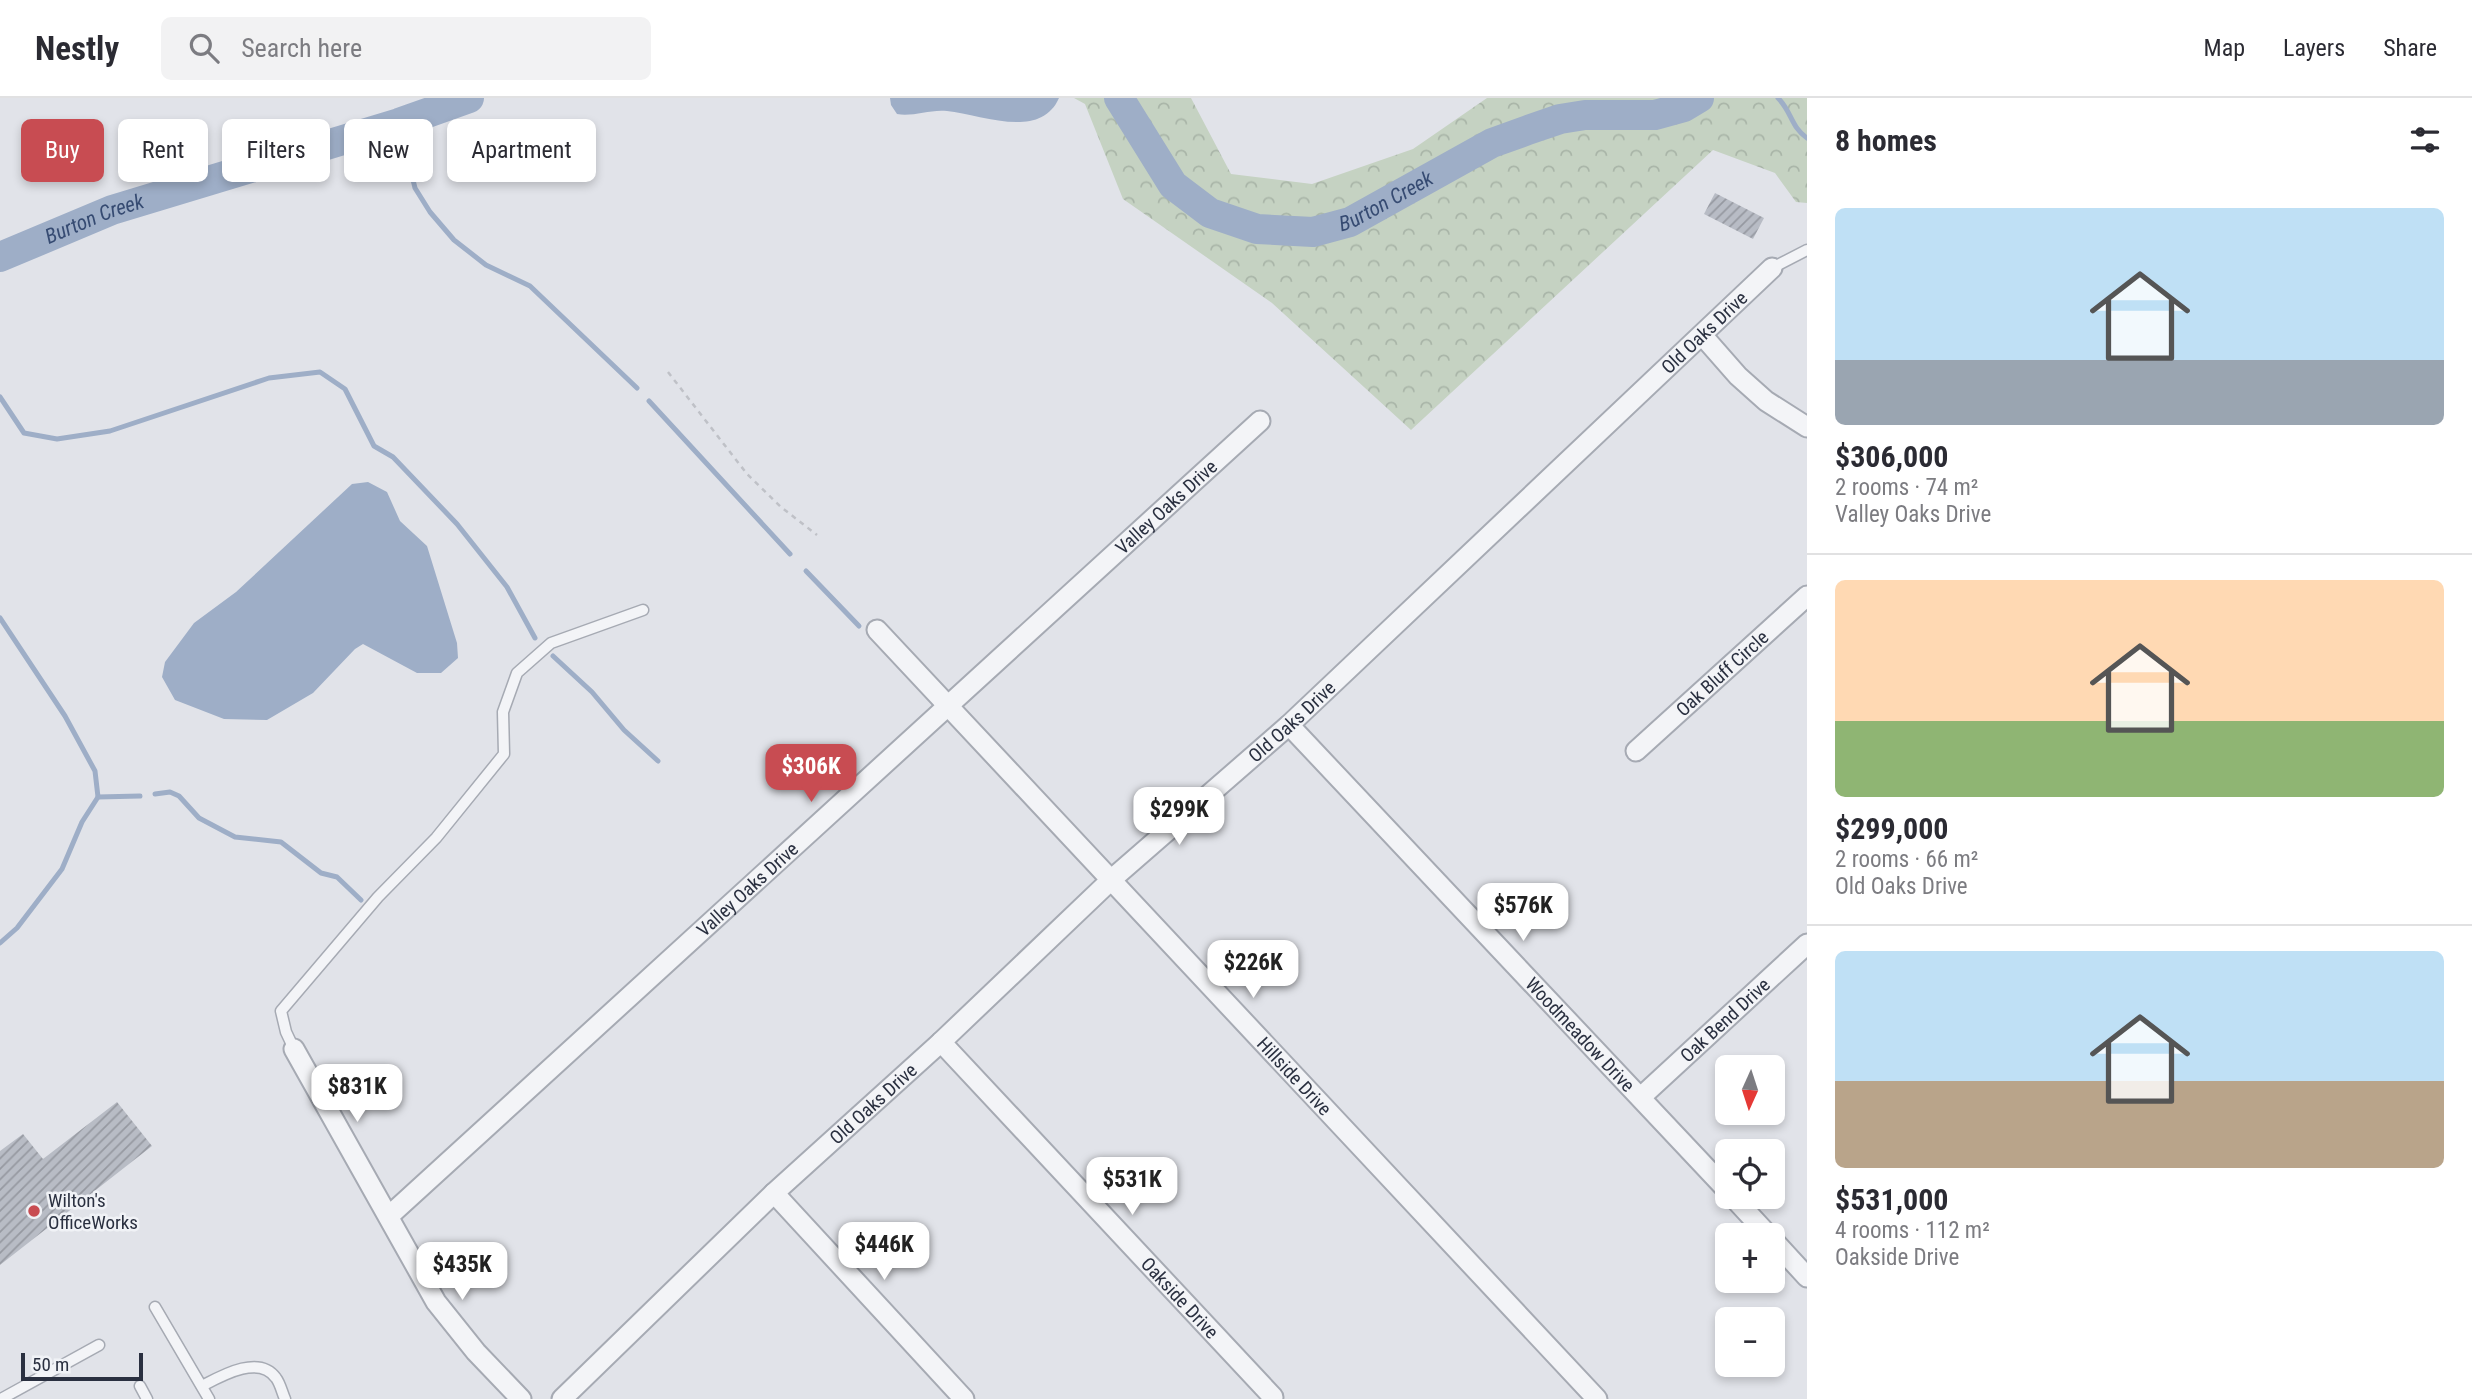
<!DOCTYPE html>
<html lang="en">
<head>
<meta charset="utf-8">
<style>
  :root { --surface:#fff; --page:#f2f2f3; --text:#2b2b33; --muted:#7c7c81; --line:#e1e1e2; --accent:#c84c52 }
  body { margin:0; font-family:"Roboto Condensed",sans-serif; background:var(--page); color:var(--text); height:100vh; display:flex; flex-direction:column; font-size:26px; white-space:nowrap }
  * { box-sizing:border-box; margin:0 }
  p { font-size:23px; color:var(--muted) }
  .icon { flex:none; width:38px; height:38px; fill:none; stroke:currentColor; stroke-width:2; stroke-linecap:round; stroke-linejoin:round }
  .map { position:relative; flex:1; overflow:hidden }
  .details { display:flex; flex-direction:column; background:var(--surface); width:665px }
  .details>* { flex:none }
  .top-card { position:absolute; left:21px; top:21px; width:665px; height:63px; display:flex; gap:14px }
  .needle { width:46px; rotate:183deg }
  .controls { position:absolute; left:1715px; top:957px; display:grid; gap:14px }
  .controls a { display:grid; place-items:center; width:70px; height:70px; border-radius:10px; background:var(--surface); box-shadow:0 4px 10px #0003; font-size:35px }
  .scale { position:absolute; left:21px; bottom:18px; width:122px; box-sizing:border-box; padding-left:7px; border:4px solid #2a3040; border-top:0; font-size:19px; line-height:24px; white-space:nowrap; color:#2a3040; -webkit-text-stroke:5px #f0f2f6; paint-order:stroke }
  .price { position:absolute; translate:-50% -60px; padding:0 16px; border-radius:14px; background:#fff; color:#222; font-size:23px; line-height:46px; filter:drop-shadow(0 2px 4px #0008) }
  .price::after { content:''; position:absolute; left:50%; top:42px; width:21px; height:16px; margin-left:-10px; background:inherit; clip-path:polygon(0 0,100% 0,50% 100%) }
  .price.active { background:var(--accent); color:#fff }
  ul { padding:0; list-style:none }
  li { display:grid; align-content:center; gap:14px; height:371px; padding:0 28px }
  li+li { border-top:2px solid var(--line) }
  li span { display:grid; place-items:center; height:217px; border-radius:10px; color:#555 }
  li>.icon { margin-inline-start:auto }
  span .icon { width:126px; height:126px; fill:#fffc; stroke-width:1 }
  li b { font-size:30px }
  h2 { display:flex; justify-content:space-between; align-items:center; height:84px; padding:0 28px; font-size:30px }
  .tag { padding:0 24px; border-radius:10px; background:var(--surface); box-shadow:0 4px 10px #0003; font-size:24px; line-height:63px }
  .tag.active { background:var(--accent); color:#fff }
  header { display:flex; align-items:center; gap:42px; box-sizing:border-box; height:98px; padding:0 35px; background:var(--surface); border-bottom:2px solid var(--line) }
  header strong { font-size:33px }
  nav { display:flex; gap:38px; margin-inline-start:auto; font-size:24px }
  .search { width:490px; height:63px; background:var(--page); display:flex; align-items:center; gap:18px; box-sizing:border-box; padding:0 24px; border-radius:10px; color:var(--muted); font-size:26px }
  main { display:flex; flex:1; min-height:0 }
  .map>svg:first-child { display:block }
</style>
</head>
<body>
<header>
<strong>Nestly</strong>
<div class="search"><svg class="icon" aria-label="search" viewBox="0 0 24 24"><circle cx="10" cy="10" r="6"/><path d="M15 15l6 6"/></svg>Search here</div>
<nav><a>Map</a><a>Layers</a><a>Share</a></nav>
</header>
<main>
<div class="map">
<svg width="1807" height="1301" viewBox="0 0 1807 1301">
  <defs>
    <pattern id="forest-crowns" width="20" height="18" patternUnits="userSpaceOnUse" patternTransform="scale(1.75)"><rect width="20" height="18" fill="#c5d2c2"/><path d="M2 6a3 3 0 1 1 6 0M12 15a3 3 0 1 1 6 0" fill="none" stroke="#a9b5a8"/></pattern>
    <pattern id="building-hatch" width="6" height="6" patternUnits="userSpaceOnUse" patternTransform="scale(1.75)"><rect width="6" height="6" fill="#b8bcc5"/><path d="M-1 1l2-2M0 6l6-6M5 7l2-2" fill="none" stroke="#9699a1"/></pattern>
  </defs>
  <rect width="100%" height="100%" fill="#e1e3e9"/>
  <path fill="url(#forest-crowns)" d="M 1074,0 L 1191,0 L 1231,76 L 1312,86 L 1413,51 L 1487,0 L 1807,0 L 1807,105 L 1796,104 L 1775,75 L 1713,52 L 1411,332 L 1272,205 L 1123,101 L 1085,6 Z"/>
  <g fill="#9eaec7">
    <path d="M 890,0 L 1059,0 C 1040,43 980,16 947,13 C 930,11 913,19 897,16 L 891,7 Z"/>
    <path d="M 368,384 L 387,394 L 400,423 L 427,448 L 457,545 L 458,560 L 441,575 L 417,575 L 363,546 L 355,551 L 313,595 L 267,622 L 224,621 L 175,602 L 162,579 L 165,564 L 194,525 L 236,494 L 352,386 Z"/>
  </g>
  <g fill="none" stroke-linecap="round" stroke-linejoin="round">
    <g stroke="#9eaec7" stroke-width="5">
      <path d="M 1778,0 C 1792,14 1791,29 1807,40"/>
      <path d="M 399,25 L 415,90 L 430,114 L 454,142 L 486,167 L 530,188 L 637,290"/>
      <path d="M 0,299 L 24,335 L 57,341 L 110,333 L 269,280 L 320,274 L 345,291 L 374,348 L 393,359 L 457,426 L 507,489 L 535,540"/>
      <path d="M 649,303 L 790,456"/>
      <path d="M 806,473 L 859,528"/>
      <path d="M 0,520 L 65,618 L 95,673 L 98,699 L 82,724 L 62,771 L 17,830 L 0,845"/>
      <path d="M 553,558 L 592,594 L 624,632 L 658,663"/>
      <path d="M 155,696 L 170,694 L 179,698 L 199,720 L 235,739 L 281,744 L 321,775 L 337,779 L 361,802"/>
      <path d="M 98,699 L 140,698"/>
    </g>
    <g stroke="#9eaec7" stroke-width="30">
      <path id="s1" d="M 1119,0 L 1173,87 L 1210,115 L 1257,131 L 1313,134 L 1350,124 L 1492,45 L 1528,32 L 1560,21 L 1585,17 L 1655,17 L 1684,9 L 1699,0"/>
      <path id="s2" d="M 0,159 L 112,112 L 399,25 L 469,0"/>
    </g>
  </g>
  <g fill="url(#building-hatch)">
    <path d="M 1715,95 L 1764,120 L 1753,141 L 1704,116 Z"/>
    <path d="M 117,1004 L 152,1048 L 0,1167 L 0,1053 L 23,1036 L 43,1061 Z"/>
  </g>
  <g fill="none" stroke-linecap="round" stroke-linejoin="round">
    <g stroke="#a6aab3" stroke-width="13">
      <g id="service">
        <path d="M 1772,170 L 1807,152"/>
        <path d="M 294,951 L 286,934 L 281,913 L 378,799 L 436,740 L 504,656 L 503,614 L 517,575 L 551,545 L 643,512"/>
        <path d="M 155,1209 L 209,1301"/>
        <path d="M 140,1288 L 147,1301"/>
        <path d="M 202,1288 C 221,1278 259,1256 276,1280 C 280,1285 282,1294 285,1301"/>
        <path d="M 1,1301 L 99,1247"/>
      </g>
    </g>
    <g stroke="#a6aab3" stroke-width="23">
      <g id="minor">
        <path d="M 1702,237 L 1738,278 L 1766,303 L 1807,329"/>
        <path id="s3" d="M 877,532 L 1597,1301"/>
        <path id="s4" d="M 1289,627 L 1727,1092"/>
        <path id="s5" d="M 1636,653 L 1807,498"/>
        <path id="s6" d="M 941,944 L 1273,1299 L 1271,1301"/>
        <path d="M 294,951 L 436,1204 L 476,1254 L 521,1301"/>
        <path id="s7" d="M 1641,999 L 1807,846"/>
        <path d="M 774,1095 L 964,1301"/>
        <path d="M 1733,1099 L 1769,1138"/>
        <path id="s8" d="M 389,1118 L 1260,323"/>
        <path d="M 1773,1142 L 1807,1179"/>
        <path id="s9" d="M 562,1301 L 774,1095 L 941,944 L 1112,781 L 1289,627 L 1772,170"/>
      </g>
    </g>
    <path stroke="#bfc1c7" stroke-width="2.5" stroke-dasharray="5 5" stroke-linecap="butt" d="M 668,274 L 747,376 L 781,409 L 817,437"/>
    <use href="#service" stroke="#f3f4f7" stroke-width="10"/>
    <use href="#minor" stroke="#f3f4f7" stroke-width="19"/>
  </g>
  <circle fill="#c84c52" stroke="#f0f2f6" stroke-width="2.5" cx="34" cy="1113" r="7"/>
  <g text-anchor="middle" stroke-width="5" stroke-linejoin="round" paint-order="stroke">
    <g font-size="19" fill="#2a3040" stroke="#f0f2f6">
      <text dy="7" stroke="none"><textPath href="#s9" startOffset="1563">Old Oaks Drive</textPath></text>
      <text dy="7" stroke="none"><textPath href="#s8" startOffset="1052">Valley Oaks Drive</textPath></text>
      <text dy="7" stroke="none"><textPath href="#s5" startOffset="116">Oak Bluff Circle</textPath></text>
      <text dy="7" stroke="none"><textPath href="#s9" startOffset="996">Old Oaks Drive</textPath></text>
      <text dy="7" stroke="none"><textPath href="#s8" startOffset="485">Valley Oaks Drive</textPath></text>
      <text dy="7" stroke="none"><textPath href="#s7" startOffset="114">Oak Bend Drive</textPath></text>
      <text dy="7" stroke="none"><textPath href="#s4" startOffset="425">Woodmeadow Drive</textPath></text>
      <text dy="7" stroke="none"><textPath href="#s3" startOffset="611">Hillside Drive</textPath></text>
      <text dy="7" stroke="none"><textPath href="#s9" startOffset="429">Old Oaks Drive</textPath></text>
      <text dy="7" stroke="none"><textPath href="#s6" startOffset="350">Oakside Drive</textPath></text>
    </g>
    <g font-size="19" fill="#2a3040" stroke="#f0f2f6" text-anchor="start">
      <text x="48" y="1109">Wilton's<tspan x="48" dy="22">OfficeWorks</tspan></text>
    </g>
    <g font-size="21" font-style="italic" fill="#364b72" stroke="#f0f2f6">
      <text dy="7" stroke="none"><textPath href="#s1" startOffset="334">Burton Creek</textPath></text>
      <text dy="7" stroke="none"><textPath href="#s2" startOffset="102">Burton Creek</textPath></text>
    </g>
  </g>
</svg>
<div class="controls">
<a><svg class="needle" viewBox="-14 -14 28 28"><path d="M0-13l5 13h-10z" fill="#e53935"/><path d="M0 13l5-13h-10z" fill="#7c7c81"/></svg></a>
<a><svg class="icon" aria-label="locate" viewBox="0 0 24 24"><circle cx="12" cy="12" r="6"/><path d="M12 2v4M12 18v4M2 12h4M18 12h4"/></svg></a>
<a>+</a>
<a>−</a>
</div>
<div class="scale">50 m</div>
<b class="price active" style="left:811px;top:706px">$306K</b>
<b class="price" style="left:1179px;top:749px">$299K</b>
<b class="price" style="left:1523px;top:845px">$576K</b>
<b class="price" style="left:1253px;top:902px">$226K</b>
<b class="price" style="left:357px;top:1026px">$831K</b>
<b class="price" style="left:1132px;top:1119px">$531K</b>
<b class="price" style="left:884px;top:1184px">$446K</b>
<b class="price" style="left:462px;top:1204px">$435K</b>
<div class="top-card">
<a class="tag active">Buy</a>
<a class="tag">Rent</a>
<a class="tag">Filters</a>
<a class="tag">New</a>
<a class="tag">Apartment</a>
</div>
</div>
<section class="details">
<h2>8 homes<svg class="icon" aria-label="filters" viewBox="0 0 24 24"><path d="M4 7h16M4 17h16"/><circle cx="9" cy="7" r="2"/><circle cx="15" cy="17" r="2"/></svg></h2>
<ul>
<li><span style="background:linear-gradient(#bfe0f5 70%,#9aa5b1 0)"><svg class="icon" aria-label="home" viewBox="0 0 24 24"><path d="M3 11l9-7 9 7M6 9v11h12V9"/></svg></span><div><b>$306,000</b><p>2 rooms · 74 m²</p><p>Valley Oaks Drive</p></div></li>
<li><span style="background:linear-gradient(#ffd9b3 65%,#8fb573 0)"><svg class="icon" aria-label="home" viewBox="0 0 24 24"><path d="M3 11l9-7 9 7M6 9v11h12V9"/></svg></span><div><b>$299,000</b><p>2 rooms · 66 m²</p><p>Old Oaks Drive</p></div></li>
<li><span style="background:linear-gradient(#bfe0f5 60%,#b9a48a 0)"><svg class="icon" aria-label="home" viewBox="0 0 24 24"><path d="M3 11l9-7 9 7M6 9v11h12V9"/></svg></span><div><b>$531,000</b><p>4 rooms · 112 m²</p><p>Oakside Drive</p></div></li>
</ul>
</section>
</main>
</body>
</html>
